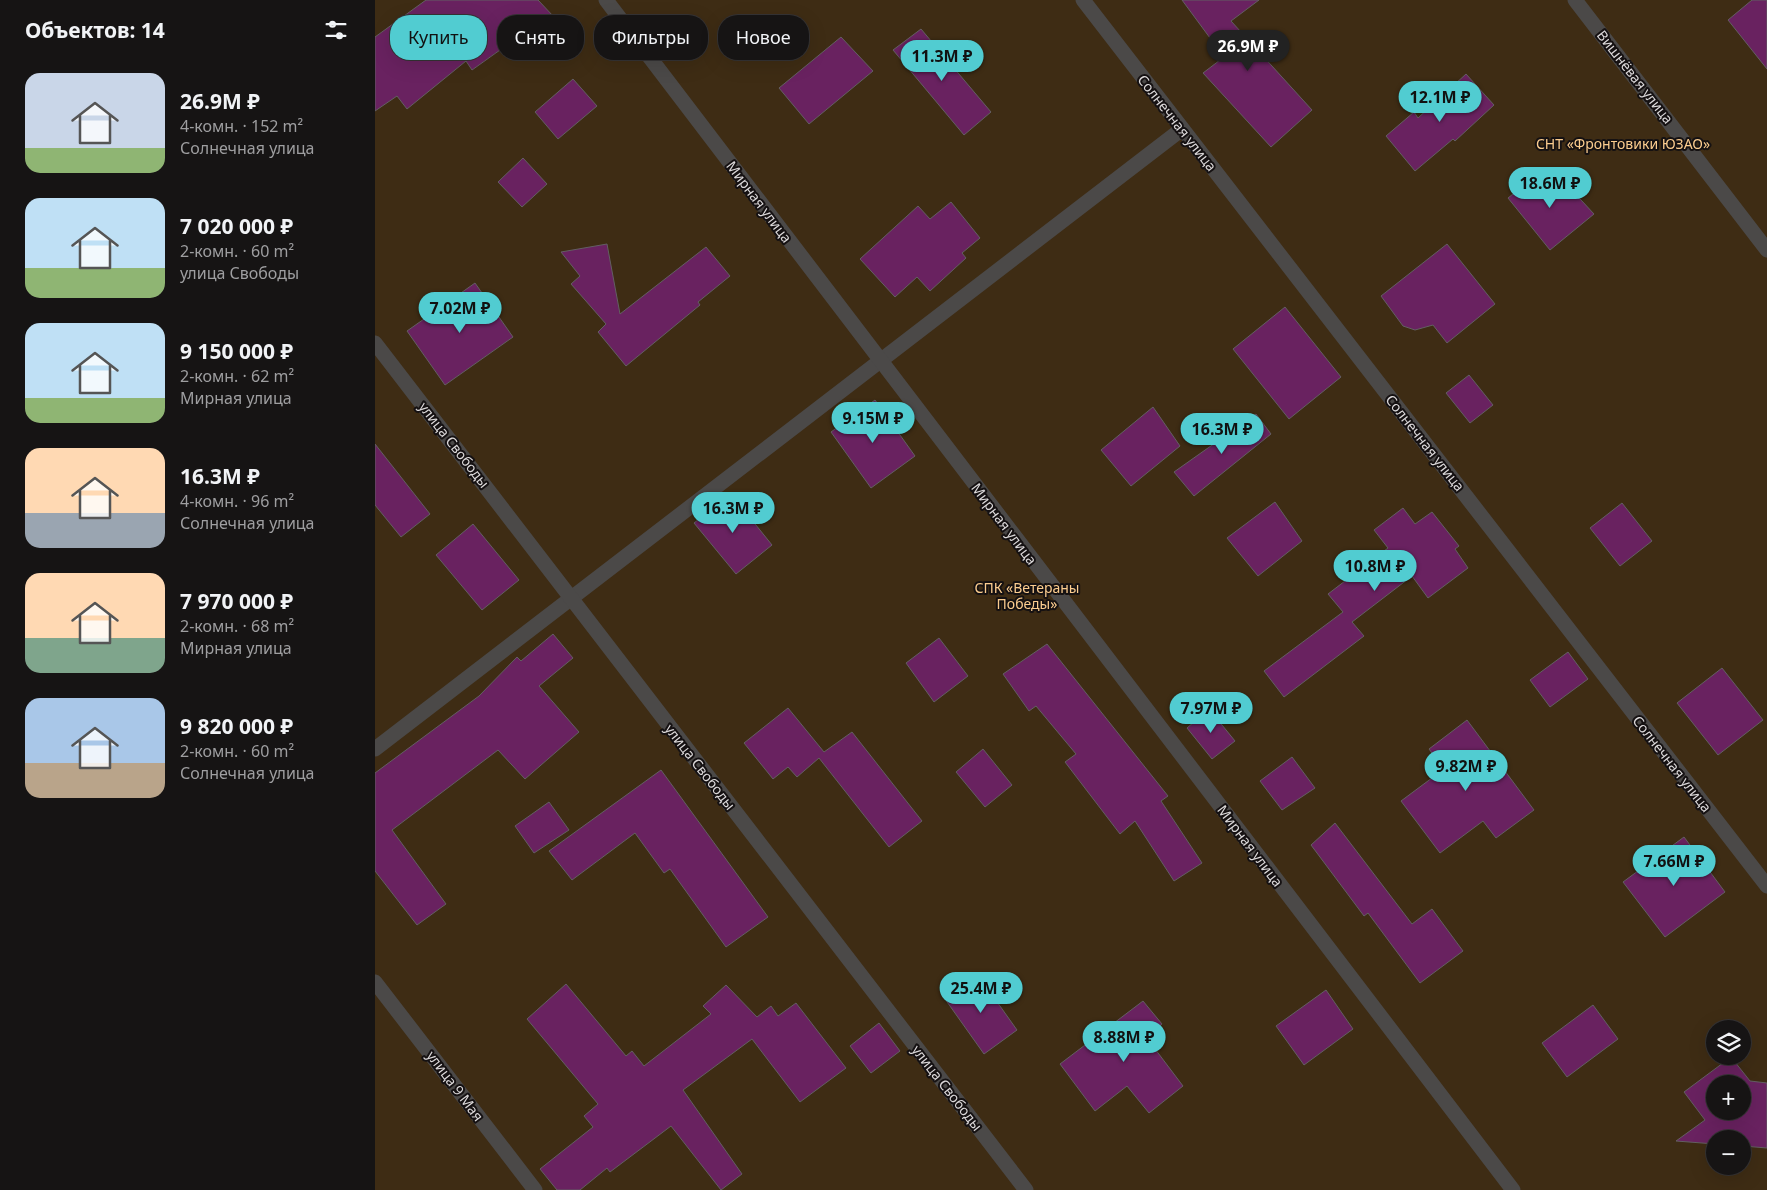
<!DOCTYPE html>
<html lang="ru">
<head>
<meta charset="utf-8">
<style>
  :root { --surface:#161414; --page:#232122; --text:#f1f3f6; --muted:#9e9ea0; --line:#353334; --accent:#51ccd1 }
  body { margin:0; font-family:"Noto Sans",sans-serif; background:var(--page); color:var(--text); height:100vh; display:flex; flex-direction:column; font-size:19px; white-space:nowrap }
  * { box-sizing:border-box; margin:0 }
  p { font-size:16px; color:var(--muted) }
  .icon { flex:none; width:28px; height:28px; fill:none; stroke:currentColor; stroke-width:2; stroke-linecap:round; stroke-linejoin:round }
  .map { position:relative; flex:1; overflow:hidden }
  .drawer { display:flex; flex-direction:column; background:var(--surface); width:375px }
  .drawer>* { flex:none }
  .top-card { position:absolute; left:15px; top:15px; width:475px; height:45px; display:flex; gap:10px }
  .controls { position:absolute; left:1331px; top:1020px; display:grid; gap:10px }
  .controls a { display:grid; place-items:center; width:45px; height:45px; border-radius:50%; background:var(--surface); box-shadow:0 5px 20px #0002,0 0 0 1px var(--line); font-size:25px }
  .price { position:absolute; translate:-50% -42px; padding:0 11px; border-radius:18px; background:var(--accent); color:#111; font-size:16px; line-height:32px; filter:drop-shadow(0 1px 2px #0008) }
  .price::after { content:''; position:absolute; left:50%; top:30px; width:15px; height:11px; margin-left:-8px; background:inherit; clip-path:polygon(0 0,100% 0,50% 100%) }
  .price.current { background:#222; color:#fff }
  ul { padding:0; list-style:none }
  li { display:flex; align-items:center; gap:15px; height:125px; padding:0 25px }
  li span { display:grid; place-items:center; flex:none; width:140px; height:100px; border-radius:15px; color:#555 }
  li>.icon { margin-inline-start:auto }
  span .icon { width:60px; height:60px; fill:#fffc; stroke-width:1 }
  li b { font-size:21px }
  h2 { display:flex; justify-content:space-between; align-items:center; height:60px; padding:0 25px; font-size:21px }
  .tag { padding:0 18px; border-radius:20px; background:var(--surface); box-shadow:0 5px 20px #0002,0 0 0 1px var(--line); font-size:18px; line-height:45px }
  .tag.current { background:var(--accent); color:#111 }
  main { display:flex; flex:1; min-height:0 }
  .map>svg:first-child { display:block }
</style>
</head>
<body>
<main>
<section class="drawer">
<h2>Объектов: 14<svg class="icon" aria-label="filters" viewBox="0 0 24 24"><path d="M4 7h16M4 17h16"/><circle cx="9" cy="7" r="2"/><circle cx="15" cy="17" r="2"/></svg></h2>
<ul>
<li><span style="background:linear-gradient(#c9d6e8 75%,#8fb573 0)"><svg class="icon" aria-label="home" viewBox="0 0 24 24"><path d="M3 11l9-7 9 7M6 9v11h12V9"/></svg></span><div><b>26.9M ₽</b><p>4-комн. · 152 m²</p><p>Солнечная улица</p></div></li>
<li><span style="background:linear-gradient(#bfe0f5 70%,#8fb573 0)"><svg class="icon" aria-label="home" viewBox="0 0 24 24"><path d="M3 11l9-7 9 7M6 9v11h12V9"/></svg></span><div><b>7 020 000 ₽</b><p>2-комн. · 60 m²</p><p>улица Свободы</p></div></li>
<li><span style="background:linear-gradient(#bfe0f5 75%,#8fb573 0)"><svg class="icon" aria-label="home" viewBox="0 0 24 24"><path d="M3 11l9-7 9 7M6 9v11h12V9"/></svg></span><div><b>9 150 000 ₽</b><p>2-комн. · 62 m²</p><p>Мирная улица</p></div></li>
<li><span style="background:linear-gradient(#ffd9b3 65%,#9aa5b1 0)"><svg class="icon" aria-label="home" viewBox="0 0 24 24"><path d="M3 11l9-7 9 7M6 9v11h12V9"/></svg></span><div><b>16.3M ₽</b><p>4-комн. · 96 m²</p><p>Солнечная улица</p></div></li>
<li><span style="background:linear-gradient(#ffd9b3 65%,#7fa58c 0)"><svg class="icon" aria-label="home" viewBox="0 0 24 24"><path d="M3 11l9-7 9 7M6 9v11h12V9"/></svg></span><div><b>7 970 000 ₽</b><p>2-комн. · 68 m²</p><p>Мирная улица</p></div></li>
<li><span style="background:linear-gradient(#a9c7e8 65%,#b9a48a 0)"><svg class="icon" aria-label="home" viewBox="0 0 24 24"><path d="M3 11l9-7 9 7M6 9v11h12V9"/></svg></span><div><b>9 820 000 ₽</b><p>2-комн. · 60 m²</p><p>Солнечная улица</p></div></li>
</ul>
</section>
<div class="map">
<svg width="1392" height="1190" viewBox="0 0 1392 1190">
  <rect width="100%" height="100%" fill="#1e1a1b"/>
  <path fill="#3e2c14" fill-rule="evenodd" d="M 0,0 L 1392,0 L 1392,1190 L 0,1190 ZM 1340,1029 L 1368,1029 L 1368,1056 L 1340,1056 ZM 1340,1084 L 1368,1084 L 1368,1111 L 1340,1111 ZM 1340,1139 L 1368,1139 L 1368,1166 L 1340,1166 Z"/>
  <g fill="#692260" stroke="#635f62" fill-rule="evenodd">
    <path d="M 51,0 L 163,0 L 179,17 L 146,47 L 139,40 L 97,70 L 91,61 L 32,109 L 22,96 L 0,111 L 0,37 Z"/>
    <path d="M 807,0 L 884,0 L 856,21 L 937,110 L 896,147 L 828,73 L 849,57 Z"/>
    <path d="M 1377,0 L 1392,0 L 1392,69 L 1353,20 Z"/>
    <path d="M 546,29 L 616,112 L 589,135 L 518,50 Z"/>
    <path d="M 466,37 L 498,71 L 434,124 L 404,88 Z"/>
    <path d="M 1091,74 L 1119,105 L 1080,141 L 1078,139 L 1040,171 L 1011,136 L 1039,112 L 1043,118 Z"/>
    <path d="M 198,79 L 222,106 L 183,139 L 160,112 Z"/>
    <path d="M 148,158 L 172,184 L 147,207 L 123,182 Z"/>
    <path d="M 1169,169 L 1189,193 L 1194,187 L 1219,214 L 1175,250 L 1133,198 Z"/>
    <path d="M 576,202 L 605,238 L 587,253 L 591,258 L 555,291 L 542,277 L 520,297 L 485,259 L 543,206 L 555,219 Z"/>
    <path d="M 232,244 L 245,314 L 331,247 L 355,276 L 323,302 L 325,305 L 251,366 L 223,332 L 231,324 L 196,284 L 205,276 L 186,252 Z"/>
    <path d="M 1072,244 L 1120,304 L 1072,343 L 1058,325 L 1040,330 L 1028,326 L 1006,296 Z"/>
    <path d="M 100,283 L 138,337 L 70,385 L 32,331 Z"/>
    <path d="M 910,307 L 966,377 L 914,419 L 858,349 Z"/>
    <path d="M 1094,375 L 1118,405 L 1095,423 L 1071,393 Z"/>
    <path d="M 500,400 L 540,456 L 496,488 L 456,432 Z"/>
    <path d="M 778,407 L 805,446 L 756,486 L 726,450 Z"/>
    <path d="M 881,414 L 896,434 L 819,496 L 799,472 Z"/>
    <path d="M 0,444 L 55,514 L 26,537 L 0,505 Z"/>
    <path d="M 356,494 L 397,545 L 361,574 L 319,523 Z"/>
    <path d="M 900,502 L 927,541 L 883,576 L 852,538 Z"/>
    <path d="M 1247,503 L 1277,541 L 1245,566 L 1215,528 Z"/>
    <path d="M 1028,508 L 1040,524 L 1057,512 L 1084,546 L 1080,549 L 1093,568 L 1053,598 L 1037,576 L 977,622 L 989,636 L 909,697 L 889,671 L 968,612 L 953,594 L 1013,548 L 999,530 Z"/>
    <path d="M 98,524 L 144,580 L 107,610 L 61,555 Z"/>
    <path d="M 178,634 L 198,658 L 164,686 L 204,732 L 150,779 L 123,750 L 17,830 L 71,904 L 42,925 L 0,871 L 0,773 L 104,696 L 142,657 L 146,661 Z"/>
    <path d="M 564,638 L 593,676 L 559,702 L 531,663 Z"/>
    <path d="M 672,644 L 793,796 L 786,801 L 827,863 L 799,881 L 760,821 L 745,834 L 690,762 L 701,754 L 661,706 L 654,711 L 628,674 Z"/>
    <path d="M 1193,652 L 1213,679 L 1175,707 L 1155,680 Z"/>
    <path d="M 1347,668 L 1388,720 L 1343,755 L 1302,703 Z"/>
    <path d="M 413,708 L 449,752 L 477,732 L 547,821 L 514,847 L 444,758 L 422,777 L 413,767 L 398,779 L 369,743 Z"/>
    <path d="M 834,709 L 860,741 L 837,759 L 812,728 Z"/>
    <path d="M 1092,720 L 1159,810 L 1121,838 L 1108,821 L 1065,853 L 1026,801 L 1069,769 L 1054,749 Z"/>
    <path d="M 608,749 L 637,785 L 610,807 L 581,772 Z"/>
    <path d="M 917,757 L 940,788 L 907,810 L 885,781 Z"/>
    <path d="M 286,770 L 393,917 L 351,947 L 295,869 L 289,873 L 260,833 L 197,880 L 174,851 Z"/>
    <path d="M 174,802 L 194,830 L 159,853 L 140,826 Z"/>
    <path d="M 960,823 L 1037,924 L 1057,909 L 1088,951 L 1045,983 L 993,913 L 989,916 L 936,845 Z"/>
    <path d="M 1309,837 L 1350,892 L 1290,937 L 1248,882 Z"/>
    <path d="M 603,975 L 642,1030 L 609,1054 L 570,999 Z"/>
    <path d="M 191,984 L 251,1056 L 257,1051 L 269,1066 L 336,1014 L 328,1006 L 351,985 L 382,1017 L 396,1006 L 403,1016 L 421,1003 L 471,1068 L 425,1102 L 377,1039 L 308,1090 L 367,1174 L 346,1190 L 296,1126 L 235,1172 L 232,1168 L 205,1190 L 182,1190 L 165,1169 L 218,1127 L 209,1116 L 223,1104 L 152,1019 Z"/>
    <path d="M 951,990 L 978,1029 L 929,1065 L 901,1026 Z"/>
    <path d="M 768,1001 L 787,1024 L 771,1037 L 808,1086 L 774,1113 L 752,1086 L 720,1111 L 685,1064 Z"/>
    <path d="M 1218,1005 L 1243,1039 L 1192,1077 L 1167,1043 Z"/>
    <path d="M 504,1023 L 525,1051 L 496,1073 L 475,1046 Z"/>
    <path d="M 1356,1057 L 1375,1081 L 1392,1083 L 1392,1148 L 1368,1146 L 1368,1139 L 1340,1139 L 1340,1144 L 1301,1141 L 1330,1120 L 1309,1092 ZM 1340,1084 L 1368,1084 L 1368,1111 L 1340,1111 Z"/>
  </g>
  <g fill="none" stroke-linecap="round" stroke-linejoin="round">
    <path stroke="#4b4948" stroke-width="15" d="M 0,749 L 807,129"/>
    <g stroke="#4b4948" stroke-width="15">
      <path d="M 231,0 L 1138,1190"/>
      <path d="M 708,0 L 1392,886"/>
      <path d="M 1200,0 L 1392,250"/>
      <path d="M 0,343 L 651,1190"/>
      <path d="M 0,982 L 160,1190"/>
    </g>
  </g>
  <g text-anchor="middle" stroke-width="4" stroke-linejoin="round" paint-order="stroke">
    <g font-size="14" fill="#dcd9da" stroke="#151112">
      <text transform="translate(1260 77) rotate(52)" y="5">Вишнёвая улица</text>
      <text transform="translate(802 123) rotate(52)" y="5">Солнечная улица</text>
      <text transform="translate(384 202) rotate(53)" y="5">Мирная улица</text>
      <text transform="translate(1050 443) rotate(52)" y="5">Солнечная улица</text>
      <text transform="translate(79 445) rotate(52)" y="5">улица Свободы</text>
      <text transform="translate(629 524) rotate(53)" y="5">Мирная улица</text>
      <text transform="translate(1297 764) rotate(52)" y="5">Солнечная улица</text>
      <text transform="translate(325 767) rotate(52)" y="5">улица Свободы</text>
      <text transform="translate(875 846) rotate(53)" y="5">Мирная улица</text>
      <text transform="translate(80 1086) rotate(53)" y="5">улица 9 Мая</text>
      <text transform="translate(572 1088) rotate(52)" y="5">улица Свободы</text>
    </g>
    <g font-size="14" fill="#fccd8f" stroke="#151112">
      <text x="1248" y="149">СНТ «Фронтовики ЮЗАО»</text>
      <text x="652" y="593">СПК «Ветераны<tspan x="652" dy="16">Победы»</tspan></text>
    </g>
  </g>
</svg>
<div class="controls">
<a><svg class="icon" aria-label="layers" viewBox="0 0 24 24"><path d="M12 4l9 5-9 5-9-5zM3 14l9 5 9-5"/></svg></a>
<a>+</a>
<a>−</a>
</div>
<b class="price current" style="left:873px;top:72px">26.9M ₽</b>
<b class="price" style="left:567px;top:82px">11.3M ₽</b>
<b class="price" style="left:1065px;top:123px">12.1M ₽</b>
<b class="price" style="left:1175px;top:209px">18.6M ₽</b>
<b class="price" style="left:85px;top:334px">7.02M ₽</b>
<b class="price" style="left:498px;top:444px">9.15M ₽</b>
<b class="price" style="left:847px;top:455px">16.3M ₽</b>
<b class="price" style="left:358px;top:534px">16.3M ₽</b>
<b class="price" style="left:1000px;top:592px">10.8M ₽</b>
<b class="price" style="left:836px;top:734px">7.97M ₽</b>
<b class="price" style="left:1091px;top:792px">9.82M ₽</b>
<b class="price" style="left:1299px;top:887px">7.66M ₽</b>
<b class="price" style="left:606px;top:1014px">25.4M ₽</b>
<b class="price" style="left:749px;top:1063px">8.88M ₽</b>
<div class="top-card">
<a class="tag current">Купить</a>
<a class="tag">Снять</a>
<a class="tag">Фильтры</a>
<a class="tag">Новое</a>
</div>
</div>
</main>
</body>
</html>
